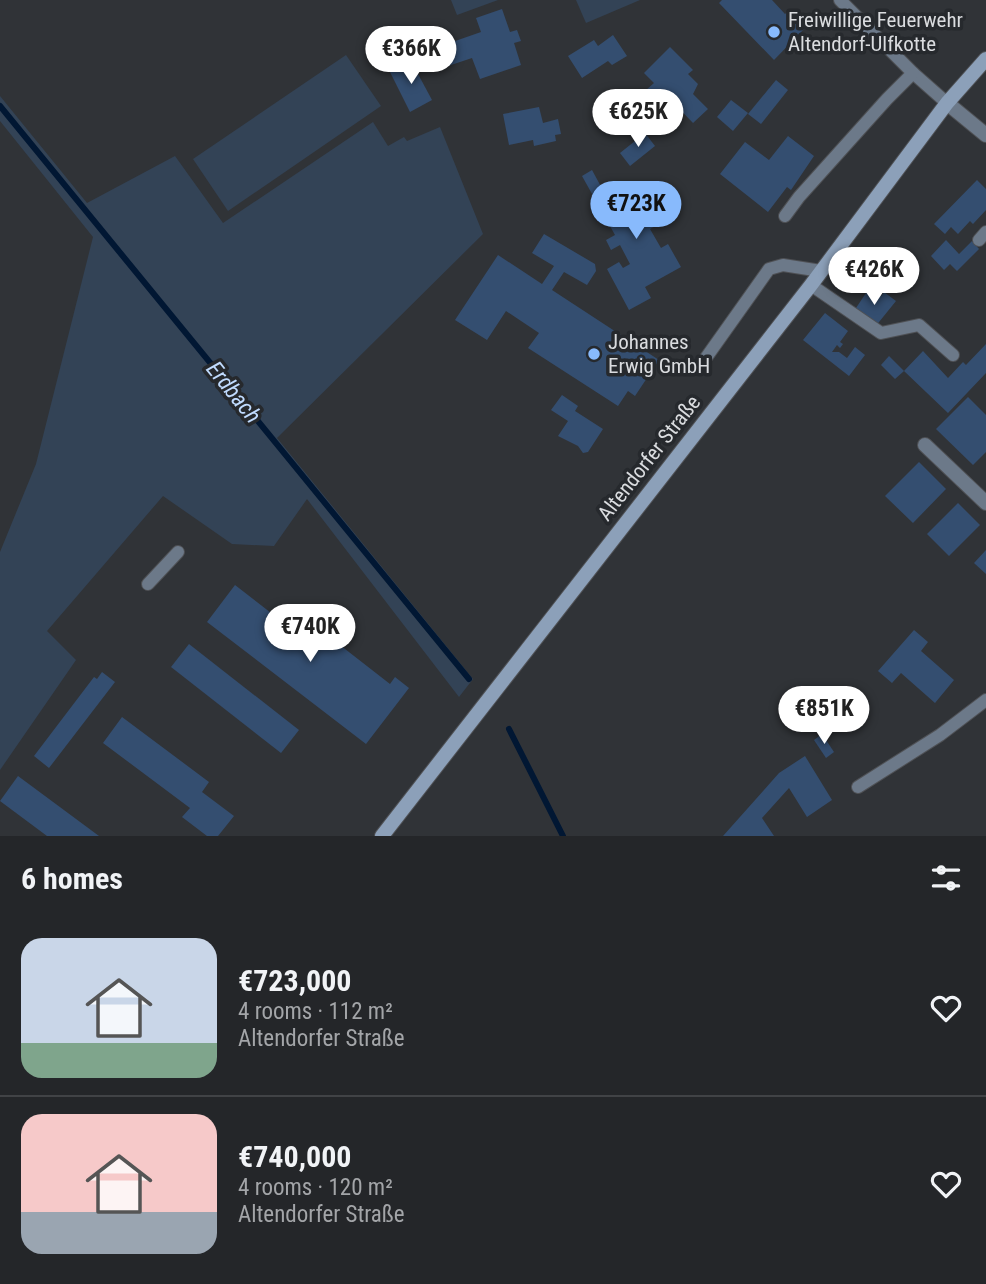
<!DOCTYPE html>
<html lang="en">
<head>
<meta charset="utf-8">
<style>
  :root { --surface:#242629; --page:#2c2e31; --text:#f1f3f6; --muted:#a3a5a8; --line:#414346; --accent:#88bafc }
  body { margin:0; font-family:"Roboto Condensed",sans-serif; background:var(--page); color:var(--text); height:100vh; display:flex; flex-direction:column; font-size:26px; white-space:nowrap }
  * { box-sizing:border-box; margin:0 }
  p { font-size:23px; color:var(--muted) }
  .icon { flex:none; width:38px; height:38px; fill:none; stroke:currentColor; stroke-width:2; stroke-linecap:round; stroke-linejoin:round }
  .map { position:relative; height:836px; overflow:hidden }
  .panel { display:flex; flex-direction:column; background:var(--surface); flex:1 }
  .panel>* { flex:none }
  .price { position:absolute; translate:-50% -60px; padding:0 16px; border-radius:24px; background:#fff; color:#222; font-size:23px; line-height:46px; filter:drop-shadow(0 2px 4px #0008) }
  .price::after { content:''; position:absolute; left:50%; top:42px; width:21px; height:16px; margin-left:-10px; background:inherit; clip-path:polygon(0 0,100% 0,50% 100%) }
  .price.on { background:var(--accent); color:#111 }
  ul { padding:0; list-style:none }
  li { display:flex; align-items:center; gap:21px; height:175px; padding:0 21px }
  li+li { border-top:2px solid var(--line) }
  li span { display:grid; place-items:center; flex:none; width:196px; height:140px; border-radius:21px; color:#555 }
  li>.icon { margin-inline-start:auto }
  span .icon { width:84px; height:84px; fill:#fffc; stroke-width:1 }
  li b { font-size:30px }
  h2 { display:flex; justify-content:space-between; align-items:center; height:84px; padding:0 21px; font-size:30px }
  .map>svg:first-child { display:block }
</style>
</head>
<body>
<div class="map">
<svg width="986" height="836" viewBox="0 0 986 836">
  <rect width="100%" height="100%" fill="#303337"/>
  <g fill="#334356">
    <path d="M 451,0 L 498,0 L 457,15 Z"/>
    <path d="M 576,0 L 640,0 L 586,23 Z"/>
    <path d="M 346,55 L 381,106 L 228,211 L 193,159 Z"/>
    <path d="M 0,96 L 87,203 L 175,156 L 223,223 L 373,122 L 388,146 L 404,137 L 407,141 L 440,127 L 483,234 L 277,438 L 473,679 L 459,697 L 307,499 L 274,546 L 232,544 L 163,496 L 47,631 L 76,660 L 0,770 L 0,552 L 36,464 L 93,237 L 0,121 Z"/>
  </g>
  <g fill="none" stroke-linecap="round" stroke-linejoin="round">
    <g stroke="#011733" stroke-width="6">
      <path d="M 0,106 L 469,679"/>
      <path d="M 509,729 L 563,836"/>
    </g>
  </g>
  <g fill="#344e70">
    <path d="M 722,0 L 772,0 L 785,14 L 790,10 L 806,27 L 774,60 L 719,3 Z"/>
    <path d="M 502,9 L 510,32 L 517,30 L 521,41 L 514,43 L 521,65 L 480,79 L 472,58 L 445,67 L 438,47 L 481,32 L 476,18 Z"/>
    <path d="M 613,35 L 627,56 L 612,65 L 608,61 L 582,78 L 568,56 L 594,40 L 598,46 Z"/>
    <path d="M 670,47 L 693,70 L 688,74 L 698,84 L 693,94 L 708,109 L 693,123 L 666,95 L 657,104 L 645,91 L 654,83 L 644,73 Z"/>
    <path d="M 411,61 L 432,100 L 410,112 L 390,72 Z"/>
    <path d="M 776,80 L 788,90 L 761,124 L 748,114 Z"/>
    <path d="M 731,100 L 748,113 L 733,131 L 717,117 Z"/>
    <path d="M 539,107 L 543,123 L 558,119 L 561,134 L 555,135 L 556,141 L 534,146 L 533,140 L 509,145 L 503,114 Z"/>
    <path d="M 645,133 L 655,146 L 630,166 L 620,153 Z"/>
    <path d="M 788,136 L 814,156 L 791,190 L 787,187 L 768,212 L 720,174 L 745,142 L 769,160 Z"/>
    <path d="M 592,170 L 611,205 L 644,187 L 656,208 L 670,201 L 677,214 L 650,229 L 661,248 L 668,244 L 681,267 L 645,287 L 651,298 L 629,310 L 607,269 L 619,262 L 623,268 L 630,264 L 620,245 L 611,250 L 606,240 L 615,235 L 582,176 Z"/>
    <path d="M 977,180 L 986,189 L 986,210 L 973,224 L 970,221 L 958,234 L 951,227 L 945,234 L 934,224 Z"/>
    <path d="M 544,234 L 595,264 L 596,271 L 587,285 L 564,272 L 552,290 L 659,360 L 635,396 L 628,391 L 618,406 L 528,348 L 539,333 L 506,311 L 487,340 L 455,320 L 498,255 L 542,284 L 554,266 L 532,253 Z"/>
    <path d="M 946,240 L 959,254 L 972,241 L 979,249 L 957,271 L 950,264 L 944,270 L 931,256 Z"/>
    <path d="M 870,287 L 881,296 L 884,292 L 896,301 L 875,327 L 854,311 Z"/>
    <path d="M 825,313 L 848,331 L 840,342 L 843,344 L 840,348 L 837,345 L 832,352 L 839,352 L 847,358 L 855,347 L 865,355 L 849,376 L 803,340 Z"/>
    <path d="M 986,344 L 986,373 L 948,413 L 904,371 L 923,351 L 948,378 L 963,362 L 966,365 Z"/>
    <path d="M 889,356 L 904,371 L 895,379 L 881,365 Z"/>
    <path d="M 562,395 L 578,406 L 575,411 L 603,429 L 588,452 L 583,453 L 578,446 L 558,436 L 568,421 L 551,410 Z"/>
    <path d="M 968,397 L 986,415 L 986,452 L 973,465 L 936,429 Z"/>
    <path d="M 919,462 L 946,489 L 913,523 L 885,496 Z"/>
    <path d="M 958,503 L 980,525 L 949,556 L 927,534 Z"/>
    <path d="M 986,550 L 986,574 L 974,563 Z"/>
    <path d="M 235,585 L 284,623 L 295,610 L 390,684 L 395,677 L 409,688 L 366,744 L 207,622 Z"/>
    <path d="M 914,630 L 928,642 L 921,651 L 954,680 L 935,703 L 901,673 L 892,683 L 878,671 Z"/>
    <path d="M 189,644 L 299,730 L 281,753 L 171,667 Z"/>
    <path d="M 102,672 L 115,682 L 49,768 L 34,756 L 94,677 L 97,679 Z"/>
    <path d="M 122,717 L 209,782 L 202,792 L 234,816 L 218,836 L 207,836 L 182,817 L 190,808 L 103,743 Z"/>
    <path d="M 822,734 L 834,752 L 826,758 L 814,740 Z"/>
    <path d="M 805,756 L 832,800 L 807,817 L 789,788 L 762,818 L 774,836 L 723,836 L 779,773 Z"/>
    <path d="M 18,776 L 99,836 L 47,836 L 0,801 Z"/>
  </g>
  <g fill="none" stroke-linecap="round" stroke-linejoin="round">
    <g stroke="#4f5155" stroke-width="14">
      <g id="lane">
        <path d="M 840,0 L 913,73 L 947,103"/>
        <path d="M 785,216 L 799,197 L 887,99 L 913,73"/>
        <path d="M 979,240 L 986,232"/>
        <path d="M 811,285 L 881,333 L 919,325 L 953,355"/>
        <path d="M 703,362 L 769,269 L 783,265 L 821,271"/>
        <path d="M 148,584 L 178,552"/>
        <path d="M 858,787 L 940,735 L 986,700"/>
      </g>
    </g>
    <g stroke="#4f5155" stroke-width="16">
      <g id="street">
        <path d="M 947,103 L 986,135"/>
        <path d="M 925,445 L 986,503"/>
      </g>
    </g>
    <g stroke="#4f5155" stroke-width="16">
      <path id="secondary" d="M 382,836 L 811,285 L 947,103 L 986,59"/>
    </g>
    <use href="#lane" stroke="#6c7989" stroke-width="12"/>
    <use href="#street" stroke="#6c7989" stroke-width="14"/>
    <use href="#secondary" stroke="#8ca0b9" stroke-width="14"/>
  </g>
  <g fill="#88bafc" stroke="#26292d" stroke-width="2.5">
    <circle cx="774" cy="32" r="7"/>
    <circle cx="594" cy="354" r="7"/>
  </g>
  <g text-anchor="middle" stroke-width="7" stroke-linejoin="round" paint-order="stroke">
    <g font-size="21" fill="#dadcdf" stroke="#26292d" text-anchor="start">
      <text x="788" y="27">Freiwillige Feuerwehr<tspan x="788" dy="24">Altendorf-Ulfkotte</tspan></text>
      <text x="608" y="349">Johannes<tspan x="608" dy="24">Erwig GmbH</tspan></text>
    </g>
    <g font-size="21" fill="#dadcdf" stroke="#26292d">
      <text transform="translate(649 458) rotate(-52)" y="7">Altendorfer Straße</text>
    </g>
    <g font-size="23" font-style="italic" fill="#c0dbfe" stroke="#26292d">
      <text transform="translate(234 392) rotate(51)" y="8">Erdbach</text>
    </g>
  </g>
</svg>
<b class="price" style="left:411px;top:86px">€366K</b>
<b class="price" style="left:638px;top:149px">€625K</b>
<b class="price on" style="left:636px;top:241px">€723K</b>
<b class="price" style="left:874px;top:307px">€426K</b>
<b class="price" style="left:310px;top:664px">€740K</b>
<b class="price" style="left:824px;top:746px">€851K</b>
</div>
<section class="panel">
<h2>6 homes<svg class="icon" aria-label="filters" viewBox="0 0 24 24"><path d="M4 7h16M4 17h16"/><circle cx="9" cy="7" r="2"/><circle cx="15" cy="17" r="2"/></svg></h2>
<ul>
<li><span style="background:linear-gradient(#c9d6e8 75%,#7fa58c 0)"><svg class="icon" aria-label="home" viewBox="0 0 24 24"><path d="M3 11l9-7 9 7M6 9v11h12V9"/></svg></span><div><b>€723,000</b><p>4 rooms · 112 m²</p><p>Altendorfer Straße</p></div><svg class="icon" aria-label="heart" viewBox="0 0 24 24"><path d="M12 20l-8-8c-3-5 5-10 8-4 3-6 11-1 8 4z"/></svg></li>
<li><span style="background:linear-gradient(#f6c9c9 70%,#9aa5b1 0)"><svg class="icon" aria-label="home" viewBox="0 0 24 24"><path d="M3 11l9-7 9 7M6 9v11h12V9"/></svg></span><div><b>€740,000</b><p>4 rooms · 120 m²</p><p>Altendorfer Straße</p></div><svg class="icon" aria-label="heart" viewBox="0 0 24 24"><path d="M12 20l-8-8c-3-5 5-10 8-4 3-6 11-1 8 4z"/></svg></li>
</ul>
</section>
</body>
</html>
